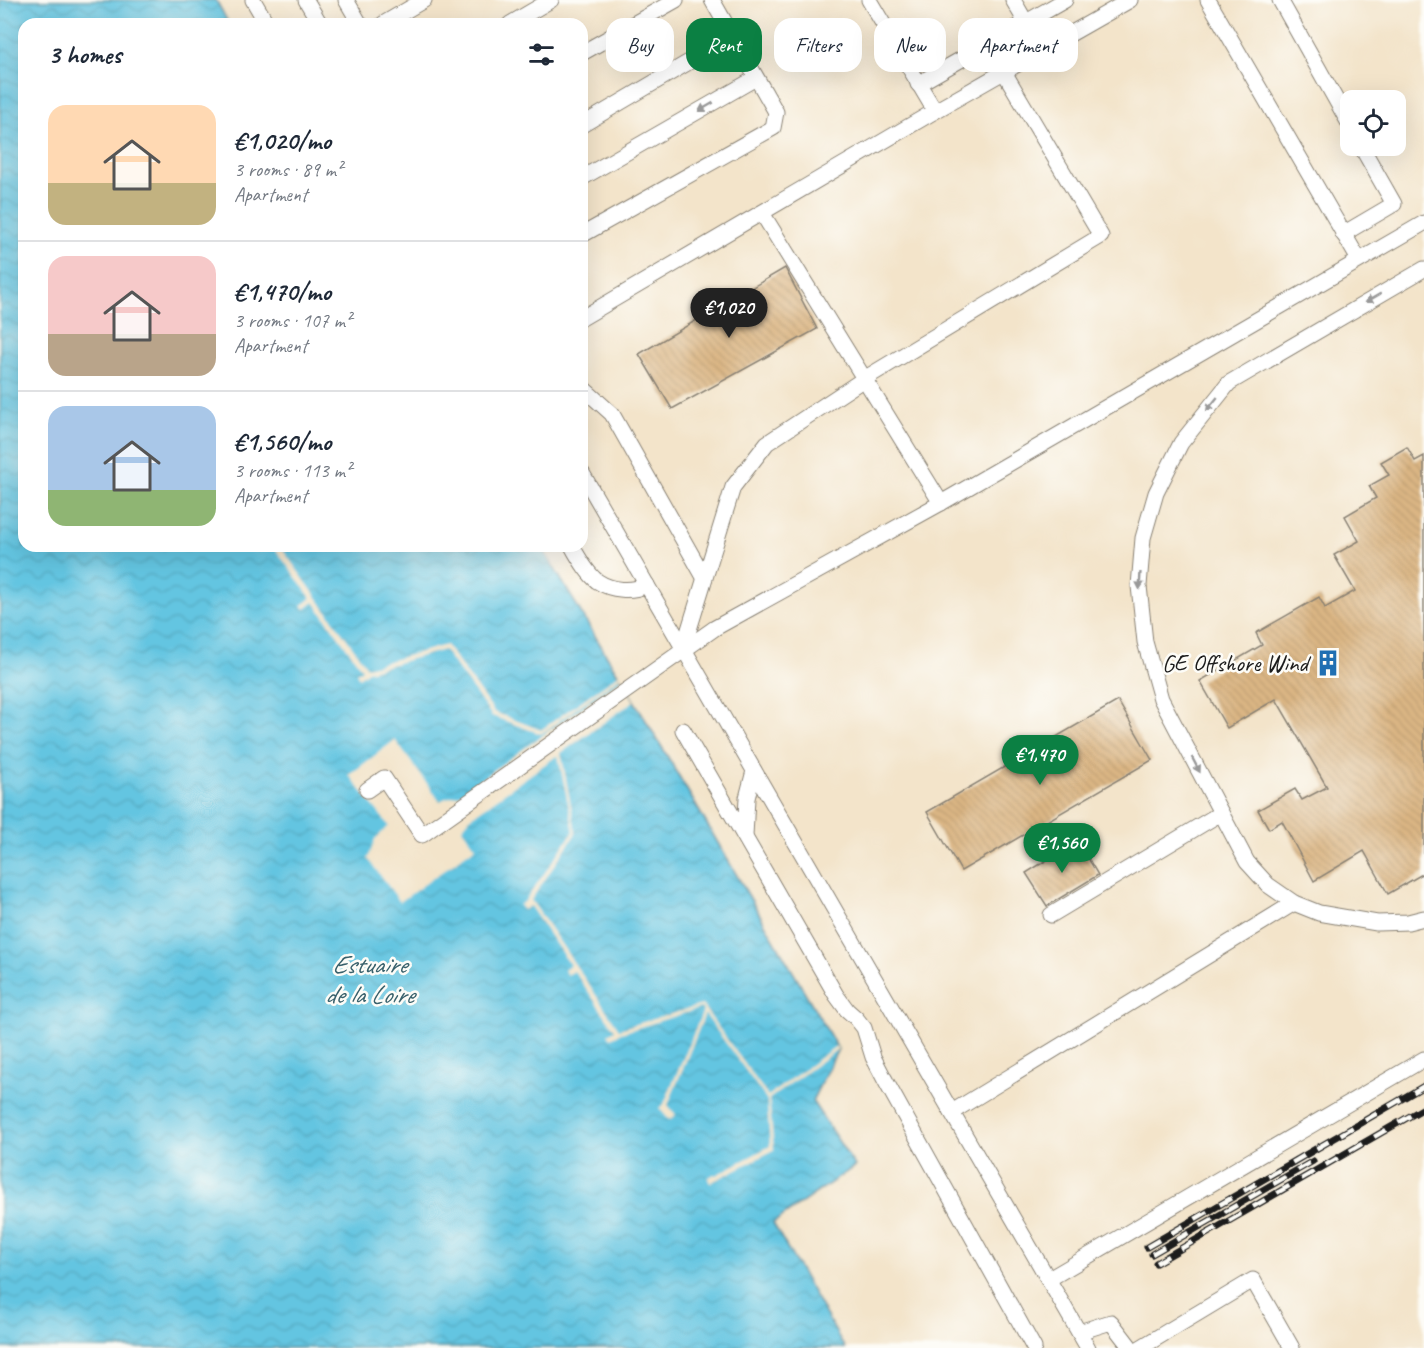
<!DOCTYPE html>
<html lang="en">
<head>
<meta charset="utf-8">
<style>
  :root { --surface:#fff; --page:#f6f6f7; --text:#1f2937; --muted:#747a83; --line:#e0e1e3; --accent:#0b8043 }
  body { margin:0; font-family:Caveat,sans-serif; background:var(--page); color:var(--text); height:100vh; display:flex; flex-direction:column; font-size:22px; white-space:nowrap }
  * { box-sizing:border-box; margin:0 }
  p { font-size:20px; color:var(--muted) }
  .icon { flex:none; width:33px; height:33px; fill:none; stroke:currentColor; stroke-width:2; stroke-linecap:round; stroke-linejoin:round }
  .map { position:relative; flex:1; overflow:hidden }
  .sheet { position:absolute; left:18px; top:18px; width:570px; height:534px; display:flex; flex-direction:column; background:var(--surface); border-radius:18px; box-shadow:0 6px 24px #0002 }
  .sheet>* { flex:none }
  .top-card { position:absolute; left:606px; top:18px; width:570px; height:54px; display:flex; gap:12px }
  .buttons { position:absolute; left:1340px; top:90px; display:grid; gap:12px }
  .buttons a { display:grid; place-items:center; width:66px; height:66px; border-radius:12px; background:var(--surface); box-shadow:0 6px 24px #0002; font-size:30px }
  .price { position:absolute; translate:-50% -51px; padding:0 14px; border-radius:21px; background:var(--accent); color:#fff; font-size:20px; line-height:39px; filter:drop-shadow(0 2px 3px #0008) }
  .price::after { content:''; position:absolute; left:50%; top:36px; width:18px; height:14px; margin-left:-9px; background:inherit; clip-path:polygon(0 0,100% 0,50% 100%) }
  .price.selected { background:#222; color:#fff }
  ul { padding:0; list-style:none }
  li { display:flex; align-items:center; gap:18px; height:150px; padding:0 30px }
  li+li { border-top:2px solid var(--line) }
  li span { display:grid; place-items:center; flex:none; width:168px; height:120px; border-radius:18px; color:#555 }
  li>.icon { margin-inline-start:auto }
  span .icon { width:72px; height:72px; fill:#fffc; stroke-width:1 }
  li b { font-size:26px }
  h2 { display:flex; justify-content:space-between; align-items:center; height:72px; padding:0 30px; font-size:26px }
  .pill { padding:0 21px; border-radius:18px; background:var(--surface); box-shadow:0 6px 24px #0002; font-size:21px; line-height:54px }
  .pill.selected { background:var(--accent); color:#fff }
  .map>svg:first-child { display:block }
</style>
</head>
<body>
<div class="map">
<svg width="1424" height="1348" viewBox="0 0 1424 1348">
  <defs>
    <pattern id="water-waves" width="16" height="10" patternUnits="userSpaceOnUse" patternTransform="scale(1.5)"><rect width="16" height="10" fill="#63c5e1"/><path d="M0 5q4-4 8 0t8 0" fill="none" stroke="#55a9c0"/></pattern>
    <pattern id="building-back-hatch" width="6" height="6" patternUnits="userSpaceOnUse" patternTransform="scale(1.5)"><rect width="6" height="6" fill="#dbb684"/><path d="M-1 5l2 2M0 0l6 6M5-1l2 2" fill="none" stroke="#bb9c71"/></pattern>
  </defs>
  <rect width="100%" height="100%" fill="#fdfcf7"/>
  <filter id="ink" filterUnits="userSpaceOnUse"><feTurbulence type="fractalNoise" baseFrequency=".0167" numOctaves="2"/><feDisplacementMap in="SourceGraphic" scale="12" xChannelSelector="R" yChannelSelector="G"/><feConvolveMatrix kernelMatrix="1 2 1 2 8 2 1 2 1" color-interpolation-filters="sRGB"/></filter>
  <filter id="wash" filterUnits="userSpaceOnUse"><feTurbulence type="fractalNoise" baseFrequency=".008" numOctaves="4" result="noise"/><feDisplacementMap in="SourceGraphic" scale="24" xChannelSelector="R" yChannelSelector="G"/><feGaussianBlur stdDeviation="1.35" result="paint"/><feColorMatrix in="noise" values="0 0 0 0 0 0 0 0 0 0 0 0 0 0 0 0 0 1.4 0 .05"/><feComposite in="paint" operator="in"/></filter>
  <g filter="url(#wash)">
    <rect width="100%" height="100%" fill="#f3e4ca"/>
    <path fill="url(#water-waves)" stroke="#40707e" stroke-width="1.5" d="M 0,0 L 216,0 L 229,24 L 24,24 L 24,546 L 541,546 L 669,759 L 838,1049 L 812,1101 L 855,1166 L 773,1223 L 845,1348 L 0,1348 Z"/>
    <g fill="#f3e4ca">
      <path d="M 273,546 L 280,546 L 367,667 L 446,645 L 494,712 L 541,730 L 619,674 L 620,677 L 541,734 L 492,716 L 444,650 L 368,671 L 359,678 L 356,673 L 362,669 L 314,602 L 305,609 L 302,605 L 311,598 Z"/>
      <path d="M 621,679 L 634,701 L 561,753 L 576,833 L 531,900 L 619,1029 L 702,1005 L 768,1096 L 836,1046 L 838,1049 L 769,1099 L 774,1150 L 710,1183 L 708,1178 L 714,1174 L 716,1175 L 770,1146 L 767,1100 L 705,1014 L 668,1105 L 676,1115 L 669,1120 L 659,1108 L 664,1104 L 703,1011 L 701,1008 L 621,1033 L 611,1038 L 608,1034 L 615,1030 L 574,971 L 567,975 L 564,970 L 570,965 L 530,906 L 523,910 L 519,905 L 525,901 L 574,831 L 558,755 L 471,817 L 462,828 L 476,847 L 400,902 L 368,859 L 375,839 L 389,826 L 349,775 L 395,740 L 440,801 L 446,798 L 459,795 Z"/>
    </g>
    <g id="blocks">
      <g fill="url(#building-back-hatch)">
        <path d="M 785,268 L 817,329 L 672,409 L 639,354 Z"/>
        <path d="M 1407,447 L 1415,461 L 1424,456 L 1424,873 L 1388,894 L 1364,851 L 1314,881 L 1282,821 L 1269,829 L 1258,810 L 1295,789 L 1302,800 L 1327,787 L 1276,699 L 1227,728 L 1200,681 L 1262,645 L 1256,633 L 1319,597 L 1325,608 L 1355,591 L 1334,555 L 1359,541 L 1345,516 L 1376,498 L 1369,486 L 1389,475 L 1381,462 Z"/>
        <path d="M 1118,701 L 1152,760 L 961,871 L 927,812 Z"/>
        <path d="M 1078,841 L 1098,875 L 1047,906 L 1026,873 Z"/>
      </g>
    </g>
  </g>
  <g filter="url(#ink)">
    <use href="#blocks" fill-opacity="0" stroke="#888073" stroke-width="1.5"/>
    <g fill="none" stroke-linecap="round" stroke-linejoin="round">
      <g stroke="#888073" stroke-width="17">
        <g id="minor">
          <path d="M 253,0 L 267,24"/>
          <path d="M 306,0 L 320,24"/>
          <path d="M 346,0 L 360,24"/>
          <path d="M 869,0 L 935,111"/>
          <path d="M 1013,0 L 1042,50"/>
          <path d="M 1208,0 L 1359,260"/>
          <path d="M 1280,0 L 1350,125"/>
          <path d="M 383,24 L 424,0"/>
          <path d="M 510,24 L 551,0"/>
          <path d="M 582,53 L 676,0"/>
          <path d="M 918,84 L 1065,0"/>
          <path d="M 582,125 L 733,36"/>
          <path d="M 582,178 L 756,78"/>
          <path d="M 762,213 L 941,503"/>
          <path d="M 1343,234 L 1394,204 L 1361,146"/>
          <path d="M 582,235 L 773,128 L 776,112 L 712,0"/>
          <path d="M 1424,269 L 1229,383 L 1181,443 L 1156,493 L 1143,538 L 1139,586 L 1145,642 L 1161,699 L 1247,862 L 1268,885 L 1294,903 L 1319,913 L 1377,923 L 1408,922 L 1424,918"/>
          <path d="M 582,318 L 935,111 L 1130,0"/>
          <path d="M 582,387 L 612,414 L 704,577"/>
          <path d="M 582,473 L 1088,1348"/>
          <path d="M 572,546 C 578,557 587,573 597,581 C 612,591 632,592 647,585"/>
          <path d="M 683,649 L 733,487 L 767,443 L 864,379 L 1101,236 L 1004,72"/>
          <path d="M 683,730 L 836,995 L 847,1010 L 856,1018 L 864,1028 L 873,1057 L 885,1080 L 1034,1348"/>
          <path d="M 367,790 L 384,778 L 422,835 L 715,628 L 941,503 L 1424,223"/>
          <path d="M 745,836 L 747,798 L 754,771"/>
          <path d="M 1051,915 L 1221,813"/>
          <path d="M 952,1112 L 1294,903"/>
          <path d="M 1049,1279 L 1424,1059"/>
          <path d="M 1079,1332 L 1111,1322 L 1131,1348"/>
          <path d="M 1140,1348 L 1253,1280 L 1292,1348"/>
        </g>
      </g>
      <use href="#minor" stroke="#fff" stroke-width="15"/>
      <g stroke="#1c1c1c" stroke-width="7">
        <g id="rail">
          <path d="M 1147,1247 L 1424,1086"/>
          <path d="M 1152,1254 L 1313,1161"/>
          <path d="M 1156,1263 L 1424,1108"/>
        </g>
      </g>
      <use href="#rail" stroke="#fdfcf7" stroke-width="4.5" stroke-dasharray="14" stroke-linecap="butt"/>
    </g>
    <defs><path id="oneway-solid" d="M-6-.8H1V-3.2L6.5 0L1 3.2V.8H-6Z" transform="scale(1.5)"/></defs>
    <g fill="#999">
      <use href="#oneway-solid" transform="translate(706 107) rotate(150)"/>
      <use href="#oneway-solid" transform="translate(1373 298) rotate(150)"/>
      <use href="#oneway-solid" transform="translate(1212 404) rotate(129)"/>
      <use href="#oneway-solid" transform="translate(1140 581) rotate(93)"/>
      <use href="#oneway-solid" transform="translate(1196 765) rotate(62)"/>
    </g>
  </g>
  <defs>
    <g id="building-bare" transform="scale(2.07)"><path d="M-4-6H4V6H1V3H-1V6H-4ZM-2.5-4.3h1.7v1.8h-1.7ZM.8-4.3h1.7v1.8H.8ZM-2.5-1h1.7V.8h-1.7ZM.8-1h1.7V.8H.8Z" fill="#1f6fb2" stroke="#fdfcf7" stroke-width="2.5" paint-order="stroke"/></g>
  </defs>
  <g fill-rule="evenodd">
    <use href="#building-bare" x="1328" y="663"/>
  </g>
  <g text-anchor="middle" stroke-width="5" stroke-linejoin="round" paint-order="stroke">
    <g font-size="24" fill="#1c1c1c" stroke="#fdfcf7" text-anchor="end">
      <text x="1308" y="671">GE Offshore Wind</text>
    </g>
    <g font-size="26" font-style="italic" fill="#38606b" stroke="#fdfcf7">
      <text x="369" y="973">Estuaire<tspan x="369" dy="30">de la Loire</tspan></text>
    </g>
  </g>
</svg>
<div class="buttons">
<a><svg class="icon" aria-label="locate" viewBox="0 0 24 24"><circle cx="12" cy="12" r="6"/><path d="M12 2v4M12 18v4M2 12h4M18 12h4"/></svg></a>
</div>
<b class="price selected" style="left:729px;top:339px">€1,020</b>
<b class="price" style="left:1040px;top:786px">€1,470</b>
<b class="price" style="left:1062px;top:874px">€1,560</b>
<div class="top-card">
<a class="pill">Buy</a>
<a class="pill selected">Rent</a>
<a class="pill">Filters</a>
<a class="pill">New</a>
<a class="pill">Apartment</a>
</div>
<section class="sheet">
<h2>3 homes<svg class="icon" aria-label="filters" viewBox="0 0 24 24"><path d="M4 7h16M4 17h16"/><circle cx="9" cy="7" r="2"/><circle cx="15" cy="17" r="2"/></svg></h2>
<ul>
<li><span style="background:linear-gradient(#ffd9b3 65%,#c2b280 0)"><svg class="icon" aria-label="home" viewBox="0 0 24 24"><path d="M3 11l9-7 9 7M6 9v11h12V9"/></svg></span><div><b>€1,020/mo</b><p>3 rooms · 89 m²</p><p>Apartment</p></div></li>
<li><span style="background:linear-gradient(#f6c9c9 65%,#b9a48a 0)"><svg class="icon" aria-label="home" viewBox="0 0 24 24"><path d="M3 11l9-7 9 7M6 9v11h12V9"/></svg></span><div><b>€1,470/mo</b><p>3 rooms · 107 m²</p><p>Apartment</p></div></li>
<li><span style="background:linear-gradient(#a9c7e8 70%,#8fb573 0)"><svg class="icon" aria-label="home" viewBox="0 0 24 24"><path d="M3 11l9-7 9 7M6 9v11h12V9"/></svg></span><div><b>€1,560/mo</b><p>3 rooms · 113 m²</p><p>Apartment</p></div></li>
</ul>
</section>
</div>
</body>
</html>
